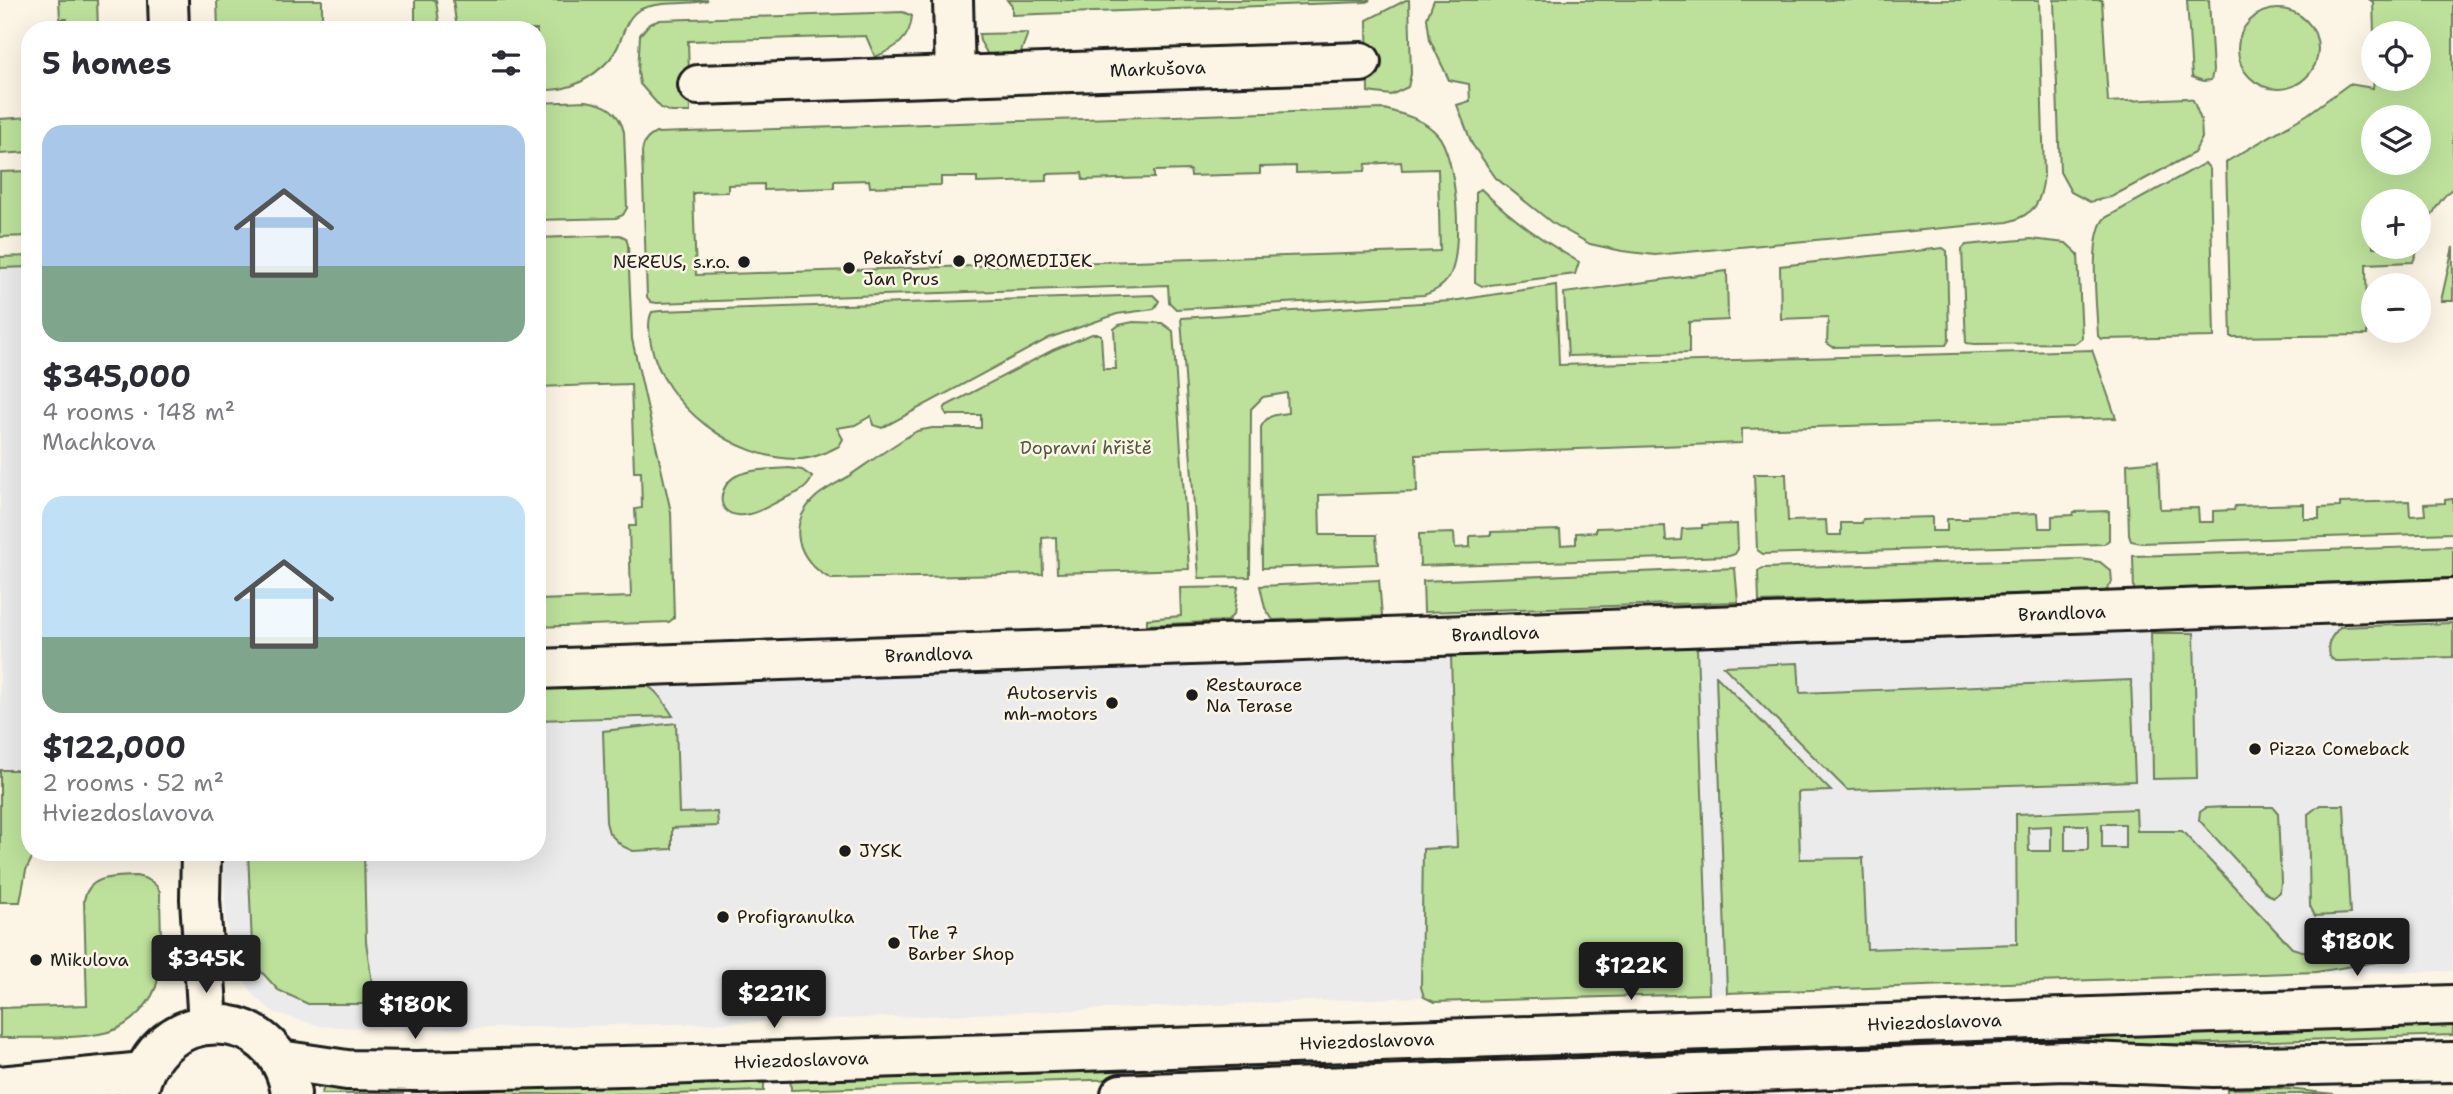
<!DOCTYPE html>
<html lang="en">
<head>
<meta charset="utf-8">
<style>
  :root { --surface:#fff; --page:#f7f7f7; --text:#2b2b33; --muted:#7c7c81; --accent:#1c1c1c }
  body { margin:0; font-family:"Shantell Sans",sans-serif; background:var(--page); color:var(--text); height:100vh; display:flex; flex-direction:column; font-size:26px; white-space:nowrap }
  * { box-sizing:border-box; margin:0 }
  p { font-size:23px; color:var(--muted) }
  .icon { flex:none; width:38px; height:38px; fill:none; stroke:currentColor; stroke-width:2; stroke-linecap:round; stroke-linejoin:round }
  .map { position:relative; flex:1; overflow:hidden }
  .panel { position:absolute; left:21px; top:21px; width:525px; height:840px; display:flex; flex-direction:column; background:var(--surface); border-radius:28px; box-shadow:0 7px 28px #0002 }
  .panel>* { flex:none }
  .tools { position:absolute; left:2361px; top:21px; display:grid; gap:14px }
  .tools a { display:grid; place-items:center; width:70px; height:70px; border-radius:50%; background:var(--surface); box-shadow:0 7px 28px #0002; font-size:35px }
  .price { position:absolute; translate:-50% -60px; padding:0 16px; border-radius:7px; background:var(--accent); color:#fff; font-size:23px; line-height:46px; filter:drop-shadow(0 2px 4px #0008) }
  .price::after { content:''; position:absolute; left:50%; top:42px; width:21px; height:16px; margin-left:-10px; background:inherit; clip-path:polygon(0 0,100% 0,50% 100%) }
  .price.on { background:#222; color:#fff }
  ul { padding:0; list-style:none }
  li { display:grid; align-content:center; gap:14px; height:371px; padding:0 21px }
  li span { display:grid; place-items:center; height:217px; border-radius:21px; color:#555 }
  li>.icon { margin-inline-start:auto }
  span .icon { width:126px; height:126px; fill:#fffc; stroke-width:1 }
  li b { font-size:30px }
  h2 { display:flex; justify-content:space-between; align-items:center; height:84px; padding:0 21px; font-size:30px }
  .map>svg:first-child { display:block }
</style>
</head>
<body>
<div class="map">
<svg width="2453" height="1094" viewBox="0 0 2453 1094">
  <rect width="100%" height="100%" fill="#fcf5e5"/>
  <filter id="ink" filterUnits="userSpaceOnUse"><feTurbulence type="fractalNoise" baseFrequency=".0143" numOctaves="2"/><feDisplacementMap in="SourceGraphic" scale="14" xChannelSelector="R" yChannelSelector="G"/><feConvolveMatrix kernelMatrix="1 2 1 2 8 2 1 2 1" color-interpolation-filters="sRGB"/></filter>
  <g filter="url(#ink)">
    <g fill="#ecebec">
      <path d="M 30,267 L 30,770 L 0,770 L 0,268 Z"/>
      <path d="M 2453,623 L 2453,971 L 2198,976 L 1709,994 L 1697,647 Z"/>
      <path d="M 1451,656 L 1457,847 L 1423,849 L 1421,986 L 1424,997 L 762,1022 L 401,1030 L 320,1026 L 275,1013 L 255,997 L 234,964 L 226,922 L 223,852 L 537,852 L 537,679 L 1014,663 Z"/>
    </g>
    <g fill="#bde19b" stroke="#6c7e5c" stroke-width="2" fill-rule="evenodd">
      <path d="M 59,0 L 97,0 L 98,30 L 68,30 L 67,19 L 60,19 Z"/>
      <path d="M 217,0 L 322,0 L 322,30 L 218,30 Z"/>
      <path d="M 415,0 L 436,0 L 440,30 L 423,30 L 422,27 L 415,27 Z"/>
      <path d="M 453,0 L 708,0 C 686,6 659,0 639,10 C 626,18 624,33 618,46 C 610,65 583,84 564,88 C 556,90 546,90 537,91 L 537,30 L 457,30 Z"/>
      <path d="M 1007,0 L 1370,0 L 1366,2 L 1012,15 L 1012,6 Z"/>
      <path d="M 1406,0 L 1409,0 L 1411,74 L 1408,87 L 1391,95 L 1368,92 L 1367,20 Z"/>
      <path d="M 1434,0 L 2039,0 L 2044,175 C 2041,202 2036,214 2008,222 L 1655,255 L 1622,251 L 1590,244 L 1551,222 L 1496,178 L 1472,144 L 1457,105 L 1470,101 L 1469,84 L 1449,80 L 1430,40 L 1427,18 Z"/>
      <path d="M 2054,0 L 2102,0 L 2108,102 L 2185,98 L 2193,100 L 2201,120 L 2202,138 L 2194,153 L 2111,197 L 2090,202 L 2071,192 L 2060,172 Z"/>
      <path d="M 2187,0 L 2209,0 L 2213,71 L 2211,80 L 2203,81 L 2192,77 Z"/>
      <path d="M 2370,0 L 2453,0 L 2453,188 C 2432,204 2423,237 2413,262 L 2366,264 L 2367,335 L 2231,337 L 2226,162 L 2308,114 L 2349,84 L 2373,88 L 2374,79 L 2418,79 L 2418,33 L 2374,33 L 2373,2 ZM 2373,117 L 2418,117 L 2418,163 L 2373,163 ZM 2418,201 L 2418,247 L 2373,247 L 2373,201 Z"/>
      <circle cx="2278" cy="49" r="40"/>
      <path d="M 903,12 L 912,16 C 910,40 896,48 875,57 L 866,36 L 688,41 L 690,112 L 671,112 L 661,108 L 640,84 L 638,72 L 640,35 L 649,24 L 660,20 Z"/>
      <path d="M 1028,33 L 1019,57 L 990,58 L 980,41 L 979,34 Z"/>
      <path d="M 586,101 C 606,104 619,111 624,132 L 627,208 L 623,215 L 616,218 L 537,220 L 537,103 Z"/>
      <path d="M 1384,109 C 1404,115 1422,118 1437,134 C 1457,155 1464,253 1449,277 C 1443,287 1435,291 1424,295 L 1176,309 L 1169,302 L 1168,285 L 657,303 L 651,302 L 647,297 L 642,153 C 643,143 646,138 656,133 ZM 1401,162 L 1402,170 L 1438,169 L 1440,251 L 696,275 L 693,193 L 728,192 L 728,185 L 764,184 L 764,190 L 834,188 L 834,181 L 869,180 L 870,187 L 941,185 L 941,177 L 977,177 L 977,183 L 1047,181 L 1047,174 L 1082,173 L 1083,180 L 1154,178 L 1154,171 L 1190,170 L 1191,176 L 1260,174 L 1260,167 L 1296,166 L 1296,173 L 1365,171 L 1366,164 Z"/>
      <path d="M 30,117 L 30,152 L 0,154 L 0,119 Z"/>
      <path d="M 2205,163 L 2210,169 L 2214,337 L 2101,339 L 2098,336 C 2097,310 2088,235 2105,218 Z"/>
      <path d="M 30,171 L 30,236 L 0,237 L 0,172 Z"/>
      <path d="M 1481,189 C 1511,219 1543,241 1579,262 L 1575,274 L 1482,286 L 1475,282 L 1476,192 Z"/>
      <path d="M 620,235 L 626,238 L 628,245 L 632,339 L 671,512 L 674,618 L 669,622 L 537,627 L 537,600 L 631,597 L 629,526 L 636,526 L 635,509 L 642,508 L 641,472 L 634,472 L 631,384 L 537,387 L 537,238 Z"/>
      <path d="M 2031,239 L 2066,243 L 2078,254 L 2082,338 L 2076,343 L 1975,344 L 1966,343 L 1962,249 L 1966,245 Z"/>
      <path d="M 2453,247 L 2453,301 L 2441,301 Z"/>
      <path d="M 1943,248 L 1947,251 L 1949,340 L 1946,345 L 1833,347 L 1827,343 L 1828,317 L 1781,319 L 1780,266 Z"/>
      <path d="M 30,256 L 30,267 L 0,268 L 0,257 Z"/>
      <path d="M 1727,271 L 1728,320 L 1689,322 L 1689,353 L 1568,356 L 1564,293 Z"/>
      <path d="M 1556,285 L 1559,365 L 2092,350 L 2116,418 L 1742,429 L 1742,443 L 1416,455 L 1417,492 L 1319,495 L 1320,535 L 1376,535 L 1378,564 L 1262,568 L 1261,427 C 1268,414 1275,415 1288,413 L 1287,393 L 1263,397 L 1251,409 L 1250,577 L 1199,578 L 1181,318 L 1452,301 Z"/>
      <path d="M 1153,295 L 1159,301 L 1154,309 L 1117,314 L 1049,338 L 882,428 L 873,425 L 871,416 L 855,425 L 837,428 L 843,439 L 839,446 C 828,452 811,459 798,459 C 736,460 663,406 651,344 C 649,334 647,321 652,312 L 660,311 Z"/>
      <path d="M 1133,322 L 1162,323 L 1173,331 L 1189,569 L 1057,573 L 1056,537 L 1042,538 L 1043,574 L 831,579 C 797,561 785,524 817,496 C 827,488 839,482 849,476 C 871,461 893,445 917,431 L 932,428 L 981,428 L 981,415 L 947,415 L 944,410 L 946,406 L 1053,350 L 1092,334 L 1099,334 L 1101,335 L 1103,369 L 1116,369 L 1114,329 L 1119,325 Z"/>
      <path d="M 2158,461 L 2160,509 L 2198,508 L 2199,522 L 2213,522 L 2213,511 L 2234,510 L 2235,506 L 2304,504 L 2304,519 L 2319,519 L 2319,508 L 2340,507 L 2340,503 L 2409,501 L 2410,516 L 2425,515 L 2424,504 L 2445,503 L 2445,500 L 2453,499 L 2453,533 L 2141,543 L 2131,541 L 2129,535 L 2127,464 Z"/>
      <path d="M 789,468 L 802,470 L 812,477 C 808,490 794,494 783,499 C 770,505 753,517 738,515 C 714,513 719,485 736,476 C 750,469 773,469 789,468 Z"/>
      <path d="M 1754,474 L 1786,474 L 1788,521 L 1826,520 L 1827,535 L 1841,535 L 1841,523 L 1862,523 L 1863,519 L 1932,517 L 1932,531 L 1947,531 L 1947,519 L 1968,519 L 1969,516 L 2038,513 L 2039,528 L 2052,528 L 2052,516 L 2073,515 L 2074,512 L 2109,511 L 2109,540 L 2104,544 L 1763,554 L 1757,550 Z"/>
      <path d="M 1737,524 L 1738,549 L 1735,554 L 1729,556 L 1420,566 L 1419,534 L 1454,533 L 1455,548 L 1470,547 L 1470,536 L 1491,535 L 1491,532 L 1560,530 L 1561,545 L 1576,544 L 1576,533 L 1596,532 L 1596,528 L 1665,526 L 1666,541 L 1681,540 L 1682,529 L 1702,528 L 1702,525 Z"/>
      <path d="M 2453,546 L 2453,578 L 2134,590 L 2133,556 Z"/>
      <path d="M 2081,559 L 2100,562 L 2111,571 L 2112,582 L 2106,591 L 1759,602 L 1758,571 L 1763,568 Z"/>
      <path d="M 1735,568 L 1738,602 L 1424,612 L 1423,581 Z"/>
      <path d="M 1379,580 L 1382,616 L 1273,620 L 1265,608 L 1260,586 Z"/>
      <path d="M 1238,587 L 1234,614 L 1227,621 L 1147,625 L 1147,619 L 1181,616 L 1180,588 Z"/>
      <path d="M 2453,623 L 2453,657 L 2341,661 L 2335,661 L 2329,656 C 2326,643 2331,637 2340,627 Z"/>
      <path d="M 2151,633 L 2194,633 L 2197,778 L 2153,779 Z"/>
      <path d="M 1697,647 L 1709,994 L 1434,1002 L 1424,997 L 1421,987 L 1423,849 L 1457,847 L 1451,656 Z"/>
      <path d="M 1798,663 L 1800,693 L 2131,680 L 2135,781 L 1847,790 L 1723,666 Z"/>
      <path d="M 1716,676 L 1831,791 L 1798,792 L 1800,859 L 1863,858 L 1867,949 L 2017,944 L 2016,814 L 2136,809 L 2137,831 L 2182,831 L 2292,948 L 2302,951 L 2382,951 L 2383,961 L 2316,972 L 1727,993 ZM 2102,824 L 2125,824 L 2125,848 L 2102,848 ZM 2065,825 L 2088,825 L 2088,850 L 2065,850 ZM 2051,826 L 2051,851 L 2029,851 L 2028,827 Z"/>
      <path d="M 639,683 C 656,686 664,703 673,716 L 537,720 L 537,687 Z"/>
      <path d="M 676,723 L 679,813 L 717,812 L 718,826 L 672,828 L 672,849 L 633,851 L 622,846 L 609,833 L 606,822 L 603,731 Z"/>
      <path d="M 0,770 L 30,770 L 30,852 L 35,852 L 26,870 L 20,902 L 0,902 Z"/>
      <path d="M 2320,805 L 2344,805 L 2350,914 L 2315,916 L 2310,906 L 2308,814 Z"/>
      <path d="M 2226,807 L 2273,807 L 2278,813 L 2281,882 L 2280,892 L 2274,897 L 2267,894 L 2199,820 L 2200,812 L 2206,808 Z"/>
      <path d="M 248,852 L 364,852 L 366,942 L 375,1004 L 308,1004 L 278,990 L 258,968 L 252,945 Z"/>
      <path d="M 136,876 C 148,879 155,881 160,892 C 160,921 163,951 158,979 C 154,1001 131,1026 108,1032 C 78,1040 32,1037 0,1038 L 0,1008 L 87,1005 L 84,900 C 89,875 114,877 136,876 Z"/>
      <path d="M 2453,1016 L 2453,1035 L 791,1090 L 790,1071 Z"/>
      <path d="M 764,1072 L 764,1091 L 672,1094 L 429,1094 L 429,1083 Z"/>
      <path d="M 403,1084 L 403,1094 L 321,1094 L 324,1088 L 330,1086 Z"/>
      <path d="M 2278,1088 L 2334,1094 L 2227,1094 L 2227,1089 Z"/>
    </g>
    <g fill="none" stroke-linecap="round" stroke-linejoin="round">
      <g stroke="#1c1c1c" stroke-width="44">
        <g id="minor">
          <path d="M 168,0 L 169,30"/>
          <path d="M 953,0 L 955,77"/>
          <path id="s1" d="M 698,85 L 1361,62"/>
          <path id="s2" d="M 537,669 L 2453,599"/>
          <path d="M 201,852 L 200,899 L 208,1024"/>
          <path id="s3" d="M 280,1060 L 347,1070 L 417,1071 L 663,1065 L 2453,1005"/>
          <path d="M 0,1086 L 144,1072"/>
          <path d="M 138,1094 C 154,1002 278,1001 291,1094"/>
          <path d="M 1121,1094 L 2065,1061 L 2213,1067 L 2453,1062"/>
        </g>
      </g>
      <use href="#minor" stroke="#fcf5e5" stroke-width="38"/>
    </g>
  </g>
  <g fill="#1c1c1c" stroke="#fcf5e5" stroke-width="2.5">
    <circle cx="959" cy="261" r="7"/>
    <circle cx="744" cy="262" r="7"/>
    <circle cx="849" cy="268" r="7"/>
    <circle cx="1192" cy="695" r="7"/>
    <circle cx="1112" cy="703" r="7"/>
    <circle cx="2255" cy="749" r="7"/>
    <circle cx="845" cy="851" r="7"/>
    <circle cx="723" cy="917" r="7"/>
    <circle cx="894" cy="943" r="7"/>
    <circle cx="36" cy="960" r="7"/>
  </g>
  <g text-anchor="middle" stroke-width="5" stroke-linejoin="round" paint-order="stroke">
    <g font-size="18" fill="#1c1c1c" stroke="#fcf5e5">
      <text dy="6" stroke="none"><textPath href="#s1" startOffset="460">Markušova</textPath></text>
      <text dy="6" stroke="none"><textPath href="#s2" startOffset="1526">Brandlova</textPath></text>
      <text dy="6" stroke="none"><textPath href="#s2" startOffset="959">Brandlova</textPath></text>
      <text dy="6" stroke="none"><textPath href="#s2" startOffset="392">Brandlova</textPath></text>
      <text dy="6" stroke="none"><textPath href="#s3" startOffset="1656">Hviezdoslavova</textPath></text>
      <text dy="6" stroke="none"><textPath href="#s3" startOffset="1088">Hviezdoslavova</textPath></text>
      <text dy="6" stroke="none"><textPath href="#s3" startOffset="522">Hviezdoslavova</textPath></text>
    </g>
    <g font-size="18" fill="#1c1c1c" stroke="#fcf5e5" text-anchor="start">
      <text x="863" y="264">Pekařství<tspan x="863" dy="21">Jan Prus</tspan></text>
      <text x="973" y="267">PROMEDIJEK</text>
      <text x="730" y="268" text-anchor="end">NEREUS, s.r.o.</text>
      <text x="1206" y="691">Restaurace<tspan x="1206" dy="21">Na Terase</tspan></text>
      <text x="1098" y="699" text-anchor="end">Autoservis<tspan x="1098" dy="21">mh-motors</tspan></text>
      <text x="2269" y="755">Pizza Comeback</text>
      <text x="859" y="857">JYSK</text>
      <text x="737" y="923">Profigranulka</text>
      <text x="908" y="939">The 7<tspan x="908" dy="21">Barber Shop</tspan></text>
      <text x="50" y="966">Mikulova</text>
    </g>
    <g font-size="18" fill="#4c5742" stroke="#fcf5e5">
      <text x="1086" y="454">Dopravní hřiště</text>
    </g>
  </g>
</svg>
<div class="tools">
<a><svg class="icon" aria-label="locate" viewBox="0 0 24 24"><circle cx="12" cy="12" r="6"/><path d="M12 2v4M12 18v4M2 12h4M18 12h4"/></svg></a>
<a><svg class="icon" aria-label="layers" viewBox="0 0 24 24"><path d="M12 4l9 5-9 5-9-5zM3 14l9 5 9-5"/></svg></a>
<a>+</a>
<a>−</a>
</div>
<b class="price" style="left:2357px;top:978px">$180K</b>
<b class="price on" style="left:206px;top:995px">$345K</b>
<b class="price" style="left:1631px;top:1002px">$122K</b>
<b class="price" style="left:774px;top:1030px">$221K</b>
<b class="price" style="left:415px;top:1041px">$180K</b>
<section class="panel">
<h2>5 homes<svg class="icon" aria-label="filters" viewBox="0 0 24 24"><path d="M4 7h16M4 17h16"/><circle cx="9" cy="7" r="2"/><circle cx="15" cy="17" r="2"/></svg></h2>
<ul>
<li><span style="background:linear-gradient(#a9c7e8 65%,#7fa58c 0)"><svg class="icon" aria-label="home" viewBox="0 0 24 24"><path d="M3 11l9-7 9 7M6 9v11h12V9"/></svg></span><div><b>$345,000</b><p>4 rooms · 148 m²</p><p>Machkova</p></div></li>
<li><span style="background:linear-gradient(#bfe0f5 65%,#7fa58c 0)"><svg class="icon" aria-label="home" viewBox="0 0 24 24"><path d="M3 11l9-7 9 7M6 9v11h12V9"/></svg></span><div><b>$122,000</b><p>2 rooms · 52 m²</p><p>Hviezdoslavova</p></div></li>
</ul>
</section>
</div>
</body>
</html>
